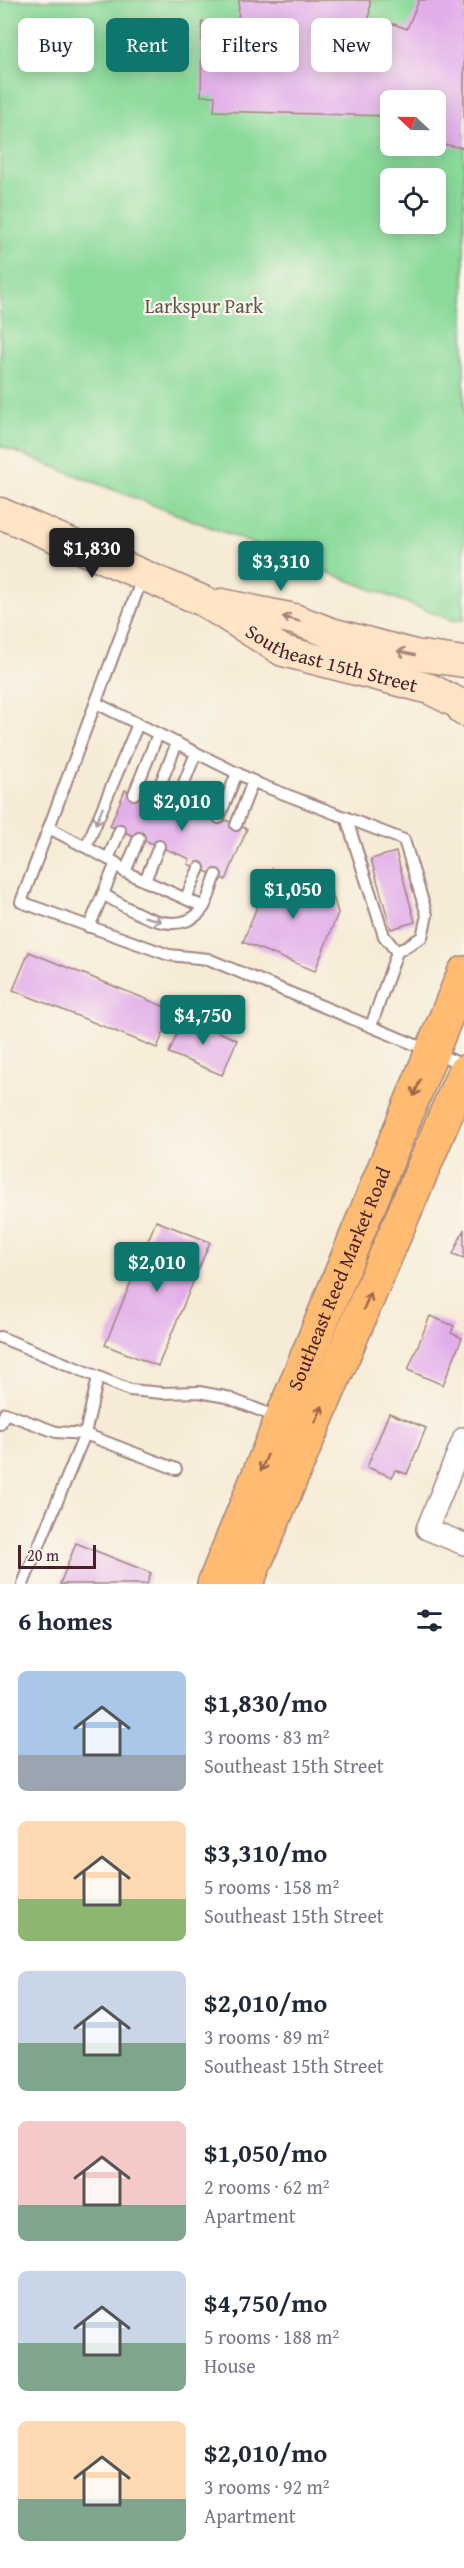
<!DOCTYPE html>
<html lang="en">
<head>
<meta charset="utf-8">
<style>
  :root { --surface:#fff; --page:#f6f6f7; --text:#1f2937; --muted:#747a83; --accent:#0f766e }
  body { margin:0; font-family:"Gentium Book Plus",serif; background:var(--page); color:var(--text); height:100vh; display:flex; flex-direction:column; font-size:22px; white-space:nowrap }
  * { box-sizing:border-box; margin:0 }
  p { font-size:20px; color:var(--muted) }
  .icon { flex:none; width:33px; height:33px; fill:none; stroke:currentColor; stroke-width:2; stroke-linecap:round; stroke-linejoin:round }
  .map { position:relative; height:1584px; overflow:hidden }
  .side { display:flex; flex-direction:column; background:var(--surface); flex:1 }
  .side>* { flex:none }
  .top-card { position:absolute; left:18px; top:18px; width:429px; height:54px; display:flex; gap:12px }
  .needle { width:39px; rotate:292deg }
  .tools { position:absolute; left:380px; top:90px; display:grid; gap:12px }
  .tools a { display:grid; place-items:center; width:66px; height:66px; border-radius:9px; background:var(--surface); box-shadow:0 3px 15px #0003; font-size:30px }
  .scale { position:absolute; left:18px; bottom:15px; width:78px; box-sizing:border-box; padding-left:6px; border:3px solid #4a1f2b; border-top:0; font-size:16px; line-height:21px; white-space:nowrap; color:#4a1f2b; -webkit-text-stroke:4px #fbf7ec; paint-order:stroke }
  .price { position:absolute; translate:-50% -51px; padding:0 14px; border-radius:6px; background:var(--accent); color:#fff; font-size:20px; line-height:39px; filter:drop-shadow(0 2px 3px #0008) }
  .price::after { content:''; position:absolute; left:50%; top:36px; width:18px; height:14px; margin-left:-9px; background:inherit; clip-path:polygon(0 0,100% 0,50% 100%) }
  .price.on { background:#222; color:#fff }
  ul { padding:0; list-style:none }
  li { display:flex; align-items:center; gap:18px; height:150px; padding:0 18px }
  li span { display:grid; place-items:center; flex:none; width:168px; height:120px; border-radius:9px; color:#555 }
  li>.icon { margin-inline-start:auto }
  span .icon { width:72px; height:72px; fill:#fffc; stroke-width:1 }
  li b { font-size:26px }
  h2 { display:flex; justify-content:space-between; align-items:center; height:72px; padding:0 18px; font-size:26px }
  .pill { padding:0 21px; border-radius:9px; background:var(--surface); box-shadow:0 3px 15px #0003; font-size:21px; line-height:54px }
  .pill.on { background:var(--accent); color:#fff }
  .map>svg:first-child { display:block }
</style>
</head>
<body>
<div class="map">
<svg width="464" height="1584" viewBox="0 0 464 1584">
  <rect width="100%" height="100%" fill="#fbf7ec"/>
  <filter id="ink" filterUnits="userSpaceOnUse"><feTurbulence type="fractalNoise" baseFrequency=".0167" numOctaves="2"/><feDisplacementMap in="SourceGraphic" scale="12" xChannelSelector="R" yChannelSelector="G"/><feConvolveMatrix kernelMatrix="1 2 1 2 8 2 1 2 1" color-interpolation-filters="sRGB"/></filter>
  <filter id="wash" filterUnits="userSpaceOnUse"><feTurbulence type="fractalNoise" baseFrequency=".008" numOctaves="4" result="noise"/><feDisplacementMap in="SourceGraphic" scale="24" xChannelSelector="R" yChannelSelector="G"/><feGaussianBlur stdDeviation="1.35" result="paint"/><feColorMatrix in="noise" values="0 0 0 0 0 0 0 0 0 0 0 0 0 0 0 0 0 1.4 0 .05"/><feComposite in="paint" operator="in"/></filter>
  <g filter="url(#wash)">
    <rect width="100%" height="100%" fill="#f6ebd6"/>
    <path fill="#8ada9a" stroke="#6a7c62" stroke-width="1.5" fill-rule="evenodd" d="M 0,0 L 464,0 L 464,620 L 451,620 L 0,446 ZM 390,100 L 435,100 L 435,146 L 390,146 ZM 390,178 L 435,178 L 435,224 L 390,224 Z"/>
    <g id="blocks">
      <g fill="#e2aeea">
        <path d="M 239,0 L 370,0 L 369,24 L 394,24 L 407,29 L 419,0 L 464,0 L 464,148 L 435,143 L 435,100 L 390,100 L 389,132 L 386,116 L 214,111 L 215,96 L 201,96 L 202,22 L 238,22 Z"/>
        <path d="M 125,790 L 162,805 L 166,796 L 247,829 L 226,880 L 188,864 L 190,859 L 110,826 Z"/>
        <path d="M 396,852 L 415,922 L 391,929 L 371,859 Z"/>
        <path d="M 272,869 L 332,893 L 338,913 L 315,971 L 243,942 Z"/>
        <path d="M 29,952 L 173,1010 L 157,1048 L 13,990 Z"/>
        <path d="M 184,1017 L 237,1040 L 222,1075 L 169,1053 Z"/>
        <path d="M 156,1221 L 210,1242 L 158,1366 L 105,1345 Z"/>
        <path d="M 464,1229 L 464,1258 L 453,1254 Z"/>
        <path d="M 430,1316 L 454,1326 L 451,1333 L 462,1338 L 443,1385 L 408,1370 Z"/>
        <path d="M 389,1413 L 426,1428 L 407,1474 L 395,1470 L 392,1477 L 367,1467 Z"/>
        <path d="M 76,1543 L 151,1573 L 147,1584 L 60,1584 Z"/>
      </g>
    </g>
  </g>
  <g filter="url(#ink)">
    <use href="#blocks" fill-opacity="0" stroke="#a08580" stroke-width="1.5"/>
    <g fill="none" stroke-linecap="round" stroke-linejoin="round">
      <g stroke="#a08580" stroke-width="14">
        <g id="service">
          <path d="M 143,576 L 21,902 L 169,955 L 208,959 L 464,1065"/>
          <path d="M 96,703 L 261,785 L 404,840 L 427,915 L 422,937 L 397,952 L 371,1026"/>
          <path d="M 134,794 L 158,734"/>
          <path d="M 177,800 L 196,753"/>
          <path d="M 153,802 L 177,743"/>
          <path d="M 346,817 L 384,936 L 397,952"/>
          <path d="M 219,818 L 237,773"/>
          <path d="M 236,825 L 253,781"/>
          <path d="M 49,828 L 116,863 L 125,872 L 204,907"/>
          <path d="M 86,847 L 138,724"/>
          <path d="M 108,859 L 120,830"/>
          <path d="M 125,872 L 139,838"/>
          <path d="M 145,881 L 159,846"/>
          <path d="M 103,894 C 127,908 171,938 198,914 C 208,905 211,887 216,875"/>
          <path d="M 186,898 L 199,868"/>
          <path d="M 89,927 L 116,863"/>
          <path d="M 0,1337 L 130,1390 L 162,1393 L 199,1392 L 226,1397 L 279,1418"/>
          <path d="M 98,1377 L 85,1434 L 176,1469"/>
          <path d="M 0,1424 L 5,1413 L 56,1432 L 85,1434 L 23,1584"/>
        </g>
      </g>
      <g stroke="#a08580" stroke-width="24">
        <path id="minor" d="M 464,1438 L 427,1529 L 464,1544"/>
      </g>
      <g stroke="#a08580" stroke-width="33">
        <g id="secondary">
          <path id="s1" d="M 0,513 L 203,601 L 283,651 L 430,689 L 458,703 L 464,711"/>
          <path d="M 221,604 L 294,619 L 331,633 L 415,655 L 464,662"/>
        </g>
      </g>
      <g stroke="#a08580" stroke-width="36">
        <g id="primary">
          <path id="s2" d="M 214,1584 L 464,973"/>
          <path d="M 246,1584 L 464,1072"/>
        </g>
      </g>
      <use href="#service" stroke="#fff" stroke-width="10"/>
      <use href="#minor" stroke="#fff" stroke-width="21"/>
      <use href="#secondary" stroke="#ffe4c6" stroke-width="30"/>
      <use href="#primary" stroke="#ffbb71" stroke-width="33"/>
    </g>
    <defs><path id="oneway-shaft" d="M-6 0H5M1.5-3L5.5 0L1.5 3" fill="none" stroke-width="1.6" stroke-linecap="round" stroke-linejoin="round" transform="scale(1.5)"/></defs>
    <g stroke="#a48278">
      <use href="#oneway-shaft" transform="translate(291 619) rotate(-165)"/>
      <use href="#oneway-shaft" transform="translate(406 653) rotate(-166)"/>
    </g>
    <g stroke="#ae9aa0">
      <use href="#oneway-shaft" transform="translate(99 816) rotate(113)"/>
      <use href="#oneway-shaft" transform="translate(153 919) rotate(15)"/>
    </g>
    <g stroke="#9b654a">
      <use href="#oneway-shaft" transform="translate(417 1088) rotate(112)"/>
      <use href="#oneway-shaft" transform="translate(367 1301) rotate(-67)"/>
      <use href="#oneway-shaft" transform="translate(319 1414) rotate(-67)"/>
      <use href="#oneway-shaft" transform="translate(264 1463) rotate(112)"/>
    </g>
  </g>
  <g text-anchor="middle" stroke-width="4.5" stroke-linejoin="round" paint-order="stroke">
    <g font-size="20" fill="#5d574c" stroke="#fbf7ec">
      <text x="204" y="313">Larkspur Park</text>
    </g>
    <g font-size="20" fill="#4a1f2b" stroke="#fbf7ec">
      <text dy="7" stroke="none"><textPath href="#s1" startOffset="364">Southeast 15th Street</textPath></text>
      <text dy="7" stroke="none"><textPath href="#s2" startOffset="330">Southeast Reed Market Road</textPath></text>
    </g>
  </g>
</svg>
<div class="tools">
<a><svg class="needle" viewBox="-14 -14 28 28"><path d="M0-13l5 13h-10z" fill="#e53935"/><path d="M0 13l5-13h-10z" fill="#747a83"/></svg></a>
<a><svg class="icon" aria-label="locate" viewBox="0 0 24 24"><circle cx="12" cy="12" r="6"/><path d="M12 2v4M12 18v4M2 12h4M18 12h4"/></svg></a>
</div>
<div class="scale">20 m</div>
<b class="price on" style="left:92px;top:579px">$1,830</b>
<b class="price" style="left:281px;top:592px">$3,310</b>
<b class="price" style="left:182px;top:832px">$2,010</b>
<b class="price" style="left:293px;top:920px">$1,050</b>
<b class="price" style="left:203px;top:1046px">$4,750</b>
<b class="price" style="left:157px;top:1293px">$2,010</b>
<div class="top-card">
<a class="pill">Buy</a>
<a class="pill on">Rent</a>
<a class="pill">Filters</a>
<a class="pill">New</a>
</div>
</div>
<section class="side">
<h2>6 homes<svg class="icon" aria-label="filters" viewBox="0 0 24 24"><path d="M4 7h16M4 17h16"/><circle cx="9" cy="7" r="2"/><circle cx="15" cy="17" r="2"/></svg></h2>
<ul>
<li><span style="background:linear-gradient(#a9c7e8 70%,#9aa5b1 0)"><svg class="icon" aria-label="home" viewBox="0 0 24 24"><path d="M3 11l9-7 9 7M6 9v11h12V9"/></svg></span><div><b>$1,830/mo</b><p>3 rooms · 83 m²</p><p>Southeast 15th Street</p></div></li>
<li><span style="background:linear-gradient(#ffd9b3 65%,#8fb573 0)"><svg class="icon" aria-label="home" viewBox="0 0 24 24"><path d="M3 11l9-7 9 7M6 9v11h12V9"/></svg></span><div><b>$3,310/mo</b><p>5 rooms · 158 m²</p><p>Southeast 15th Street</p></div></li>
<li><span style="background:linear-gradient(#c9d6e8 60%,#7fa58c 0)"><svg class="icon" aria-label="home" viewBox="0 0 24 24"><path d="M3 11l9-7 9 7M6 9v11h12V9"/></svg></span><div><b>$2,010/mo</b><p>3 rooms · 89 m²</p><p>Southeast 15th Street</p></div></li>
<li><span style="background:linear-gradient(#f6c9c9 70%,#7fa58c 0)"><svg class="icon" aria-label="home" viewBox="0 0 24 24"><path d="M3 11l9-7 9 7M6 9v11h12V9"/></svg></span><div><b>$1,050/mo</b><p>2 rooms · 62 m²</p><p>Apartment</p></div></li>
<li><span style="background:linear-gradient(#c9d6e8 60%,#7fa58c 0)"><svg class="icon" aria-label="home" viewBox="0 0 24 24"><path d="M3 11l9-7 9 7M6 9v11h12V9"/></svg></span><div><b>$4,750/mo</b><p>5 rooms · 188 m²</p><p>House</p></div></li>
<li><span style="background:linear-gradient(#ffd9b3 65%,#7fa58c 0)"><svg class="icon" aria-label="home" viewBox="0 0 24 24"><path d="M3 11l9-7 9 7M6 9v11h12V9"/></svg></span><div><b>$2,010/mo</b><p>3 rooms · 92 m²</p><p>Apartment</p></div></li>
</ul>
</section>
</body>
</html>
